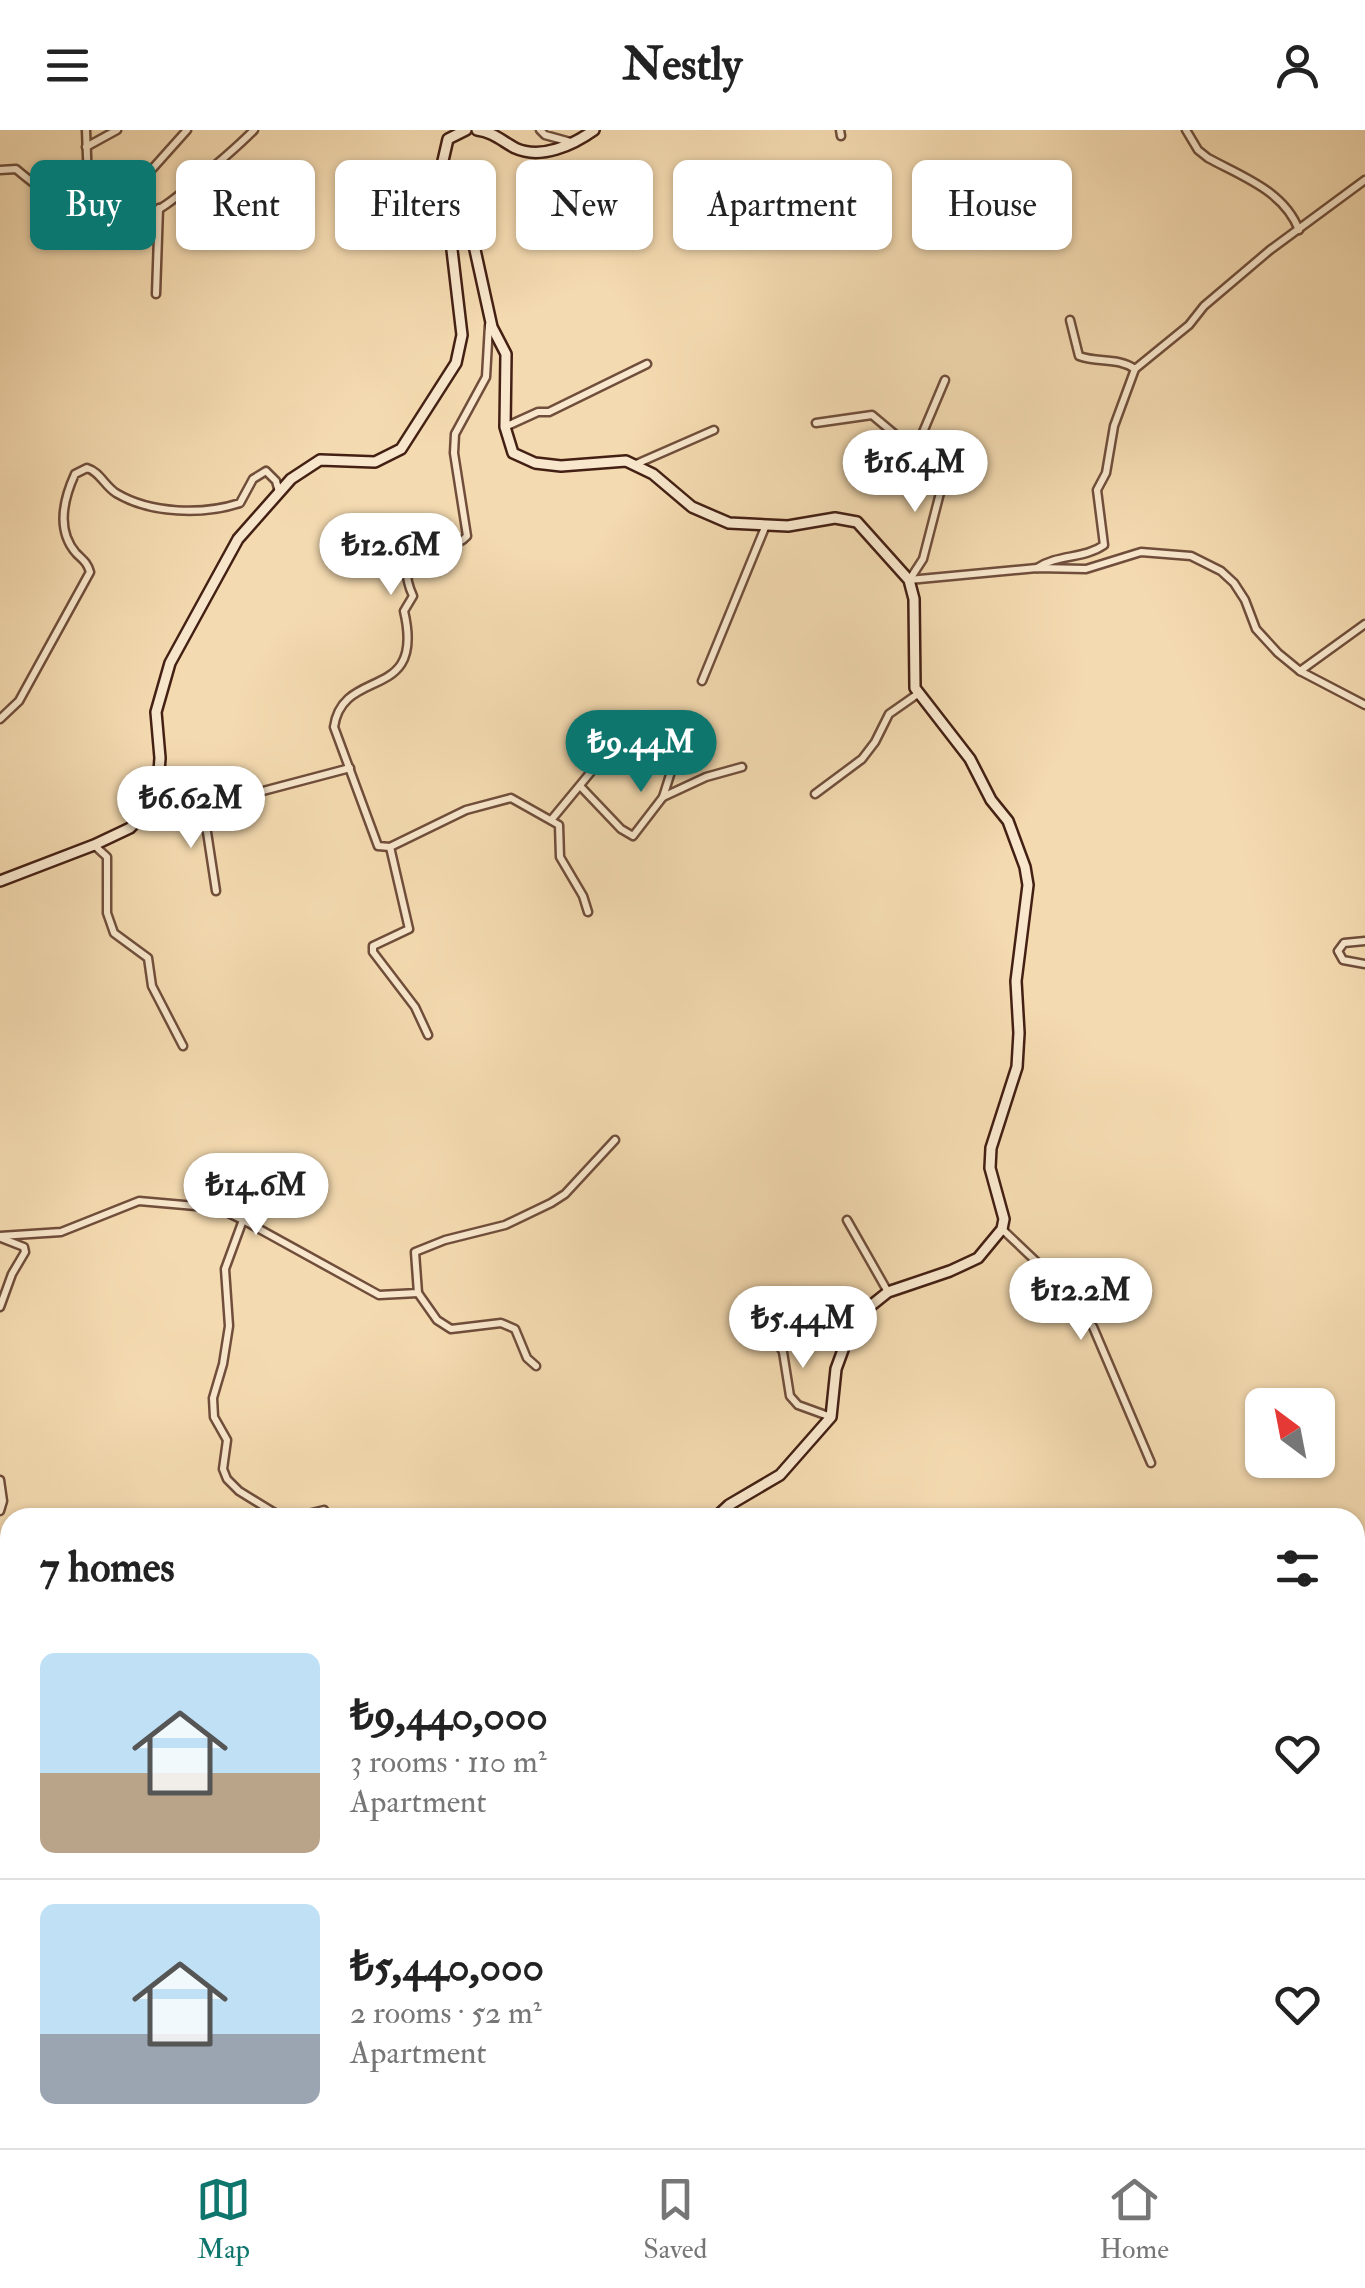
<!DOCTYPE html>
<html lang="en">
<head>
<meta charset="utf-8">
<style>
  :root { --surface:#fff; --page:#f6f6f6; --text:#222; --muted:#767676; --line:#e0e0e0; --accent:#0f766e }
  body { margin:0; font-family:"IM FELL Double Pica",serif; background:var(--page); color:var(--text); height:100vh; display:flex; flex-direction:column; font-size:38px; white-space:nowrap }
  * { box-sizing:border-box; margin:0 }
  p { font-size:32px; color:var(--muted) }
  .icon { flex:none; width:55px; height:55px; fill:none; stroke:currentColor; stroke-width:2; stroke-linecap:round; stroke-linejoin:round }
  .map { position:relative; flex:1; overflow:hidden }
  .drawer { position:absolute; left:0px; top:1378px; width:1365px; height:642px; display:flex; flex-direction:column; background:var(--surface); border-radius:30px 30px 0 0; box-shadow:0 2px 8px #0004 }
  .drawer>* { flex:none }
  .banner { position:absolute; left:30px; top:30px; width:1305px; height:90px; display:flex; gap:20px }
  .needle { width:65px; rotate:328deg }
  .tools { position:absolute; left:1245px; top:1258px; display:grid; gap:20px }
  .tools a { display:grid; place-items:center; width:90px; height:90px; border-radius:15px; background:var(--surface); box-shadow:0 2px 8px #0004; font-size:50px }
  .price { position:absolute; translate:-50% -85px; padding:0 22px; border-radius:35px; background:#fff; color:#222; font-size:32px; line-height:65px; filter:drop-shadow(0 2px 5px #0008) }
  .price::after { content:''; position:absolute; left:50%; top:60px; width:30px; height:22px; margin-left:-15px; background:inherit; clip-path:polygon(0 0,100% 0,50% 100%) }
  .price.current { background:var(--accent); color:#fff }
  ul { padding:0; list-style:none }
  li { display:flex; align-items:center; gap:30px; height:250px; padding:0 40px }
  li+li { border-top:2px solid var(--line) }
  li span { display:grid; place-items:center; flex:none; width:280px; height:200px; border-radius:15px; color:#555 }
  li>.icon { margin-inline-start:auto }
  span .icon { width:120px; height:120px; fill:#fffc; stroke-width:1 }
  li b { font-size:42px }
  h2 { display:flex; justify-content:space-between; align-items:center; height:120px; padding:0 40px; font-size:42px }
  .pill { padding:0 35px; border-radius:15px; background:var(--surface); box-shadow:0 2px 8px #0004; font-size:35px; line-height:90px }
  .pill.current { background:var(--accent); color:#fff }
  header { display:flex; justify-content:space-between; align-items:center; height:130px; padding:0 40px; background:var(--surface); font-size:45px; font-weight:700 }
  .menu { display:flex; justify-content:space-around; align-items:center; height:140px; border-top:2px solid var(--line); background:var(--surface); font-size:28px; color:var(--muted) }
  .menu a { display:grid; justify-items:center; gap:5px }
  .menu .current { color:var(--accent) }
  .map>svg:first-child { display:block }
</style>
</head>
<body>
<header><svg class="icon" aria-label="menu" viewBox="0 0 24 24"><path d="M4 6h16M4 12h16M4 18h16"/></svg>Nestly<svg class="icon" aria-label="person" viewBox="0 0 24 24"><circle cx="12" cy="8" r="4"/><path d="M4 21q1-7 8-7t8 7"/></svg></header>
<div class="map">
<svg width="1365" height="2018" viewBox="0 0 1365 2018">
  <rect width="100%" height="100%" fill="#f4dab0"/>
  <filter id="stains"><feTurbulence type="fractalNoise" baseFrequency=".002" numOctaves="4"/><feColorMatrix values="0 0 0 0 .2 0 0 0 0 .09 0 0 0 0 .02 0 0 0 .5 -.17"/></filter>
  <radialGradient id="worn" r=".72"><stop offset=".6" stop-color="#630" stop-opacity="0"/><stop offset="1" stop-color="#630" stop-opacity=".3"/></radialGradient>
  <g fill="none" stroke-linecap="round" stroke-linejoin="round">
    <g stroke="#704e3b" stroke-width="11">
      <g id="street">
        <path d="M 86,0 L 88,52 L 107,89"/>
        <path d="M 540,0 L 545,5 L 574,13"/>
        <path d="M 840,0 L 841,6"/>
        <path d="M 1186,0 L 1198,20 L 1208,28 C 1243,47 1284,61 1299,100"/>
        <path d="M 86,17 L 117,0"/>
        <path d="M 0,40 L 16,39 C 49,67 97,102 143,87 C 161,81 180,64 195,52 C 216,35 235,19 254,0"/>
        <path d="M 97,74 L 145,47 L 187,0"/>
        <path d="M 156,164 L 159,78"/>
        <path d="M 1070,190 L 1079,226 C 1098,233 1118,227 1135,239"/>
        <path d="M 489,195 L 486,247 L 455,304 L 454,323 L 467,406 C 454,420 442,412 431,399 C 403,411 402,442 413,466 L 404,481 C 426,574 343,535 334,597 L 378,716 L 390,717 L 466,680 L 511,668 L 559,695 L 560,727 L 583,766 L 588,782"/>
        <path d="M 816,293 L 872,285 L 915,321 L 931,342 L 940,363 L 923,429 L 910,449"/>
        <path d="M 505,297 L 538,282 L 549,282 L 647,234"/>
        <path d="M 915,321 L 945,250"/>
        <path d="M 634,335 L 714,300"/>
        <path d="M 1037,438 C 1058,424 1084,429 1104,415 L 1097,360 L 1106,343 L 1114,296 L 1135,239 L 1189,195 L 1204,176 L 1270,120 L 1365,50"/>
        <path d="M 909,450 L 1037,438 L 1086,439 L 1141,422 L 1191,426 L 1221,441 L 1234,453 L 1245,470 L 1256,499 L 1278,523 L 1300,541 L 1365,575"/>
        <path d="M 1300,541 L 1365,494"/>
        <path d="M 702,551 L 766,395"/>
        <path d="M 0,589 L 19,571 L 90,442 C 87,432 83,430 76,423 C 56,400 64,368 75,344 L 87,338 C 100,342 104,355 116,363 C 151,384 203,385 240,373 L 253,349 L 266,341 L 276,351 L 279,362"/>
        <path d="M 581,657 L 621,699 L 633,706 L 663,667 L 683,604"/>
        <path d="M 815,664 L 862,629 L 875,612 L 889,584 L 919,563"/>
        <path d="M 663,667 L 706,647 L 742,637"/>
        <path d="M 157,669 L 194,676 L 214,674 L 350,638"/>
        <path d="M 194,676 L 207,702 L 216,761"/>
        <path d="M 552,689 L 595,637 L 616,586"/>
        <path d="M 94,715 L 107,727 L 107,783 L 114,803 L 148,828 L 152,856 L 183,916"/>
        <path d="M 390,717 L 409,799 L 373,816 L 373,822 L 415,877 L 428,905"/>
        <path d="M 1365,811 L 1344,813 L 1338,821 L 1343,830 L 1365,834"/>
        <path d="M 243,1090 L 379,1165 L 418,1163 L 415,1122 L 445,1110 L 505,1095 L 551,1073 L 565,1064 L 615,1010"/>
        <path d="M 847,1090 L 888,1162"/>
        <path d="M 1002,1099 L 1064,1158 L 1093,1197 L 1151,1333"/>
        <path d="M 0,1106 L 61,1102 L 139,1071 L 218,1078 L 243,1090 L 225,1139 L 229,1196 L 223,1234 L 213,1268 L 214,1287 L 227,1310 L 223,1339 L 227,1349 L 239,1361 L 283,1388"/>
        <path d="M 418,1163 L 437,1190 L 451,1199 L 501,1193 L 515,1199 L 527,1228 L 536,1236"/>
        <path d="M 0,1177 L 12,1144 L 25,1122 L 24,1117 L 1,1108"/>
        <path d="M 771,1202 L 783,1222 L 790,1266 L 798,1275 L 831,1287"/>
        <path d="M 0,1350 L 3,1371 L 0,1381"/>
        <path d="M 292,1388 L 324,1380 L 328,1388"/>
        <path d="M 0,1629 L 10,1633"/>
        <path d="M 1355,1704 L 1365,1699"/>
        <path d="M 1355,1755 L 1365,1750"/>
        <path d="M 1355,1791 L 1365,1787"/>
        <path d="M 1355,1865 L 1365,1901"/>
        <path d="M 1355,1938 L 1365,1932"/>
        <path d="M 1355,1939 L 1365,1984"/>
        <path d="M 169,2010 L 174,2018"/>
        <path d="M 701,2018 L 715,2010"/>
        <path d="M 957,2018 L 960,2010"/>
        <path d="M 989,2018 L 1003,2010"/>
        <path d="M 1134,2018 L 1144,2010"/>
      </g>
    </g>
    <g stroke="#442014" stroke-width="14">
      <g id="secondary">
        <path d="M 477,0 C 493,2 502,11 515,18 C 541,30 573,15 594,0"/>
        <path d="M 447,75 L 468,88 L 492,197 L 506,224 L 505,297 L 513,323 L 535,333 L 561,336 L 626,331 L 653,344 L 692,377 L 729,393 L 788,396 L 835,388 L 857,392 L 909,450 L 914,469 L 915,558 L 970,629 L 991,670 L 1008,691 L 1025,737 L 1028,755 L 1016,851 L 1019,903 L 1017,937 L 991,1018 L 990,1038 L 1004,1089 L 1002,1099 L 978,1128 L 950,1141 L 888,1162 L 863,1182 L 851,1198 L 836,1239 L 831,1287 L 780,1345 L 729,1375 L 715,1388"/>
        <path d="M 0,751 L 94,715 L 130,698 L 157,669 L 160,628 L 156,582 L 170,533 L 238,409 L 291,349 L 320,330 L 375,332 L 401,319 L 456,233 L 462,205 L 442,35 L 448,9 L 466,0"/>
        <path d="M 283,2010 L 285,2018"/>
      </g>
    </g>
    <use href="#street" stroke="#f8e7cc" stroke-width="6"/>
    <use href="#secondary" stroke="#f8e7cc" stroke-width="9"/>
  </g>
  <rect width="100%" height="100%" filter="url(#stains)"/>
  <rect width="100%" height="100%" fill="url(#worn)"/>
</svg>
<div class="tools">
<a><svg class="needle" viewBox="-14 -14 28 28"><path d="M0-13l5 13h-10z" fill="#e53935"/><path d="M0 13l5-13h-10z" fill="#767676"/></svg></a>
</div>
<b class="price" style="left:915px;top:385px">₺16.4M</b>
<b class="price" style="left:391px;top:468px">₺12.6M</b>
<b class="price current" style="left:641px;top:665px">₺9.44M</b>
<b class="price" style="left:191px;top:721px">₺6.62M</b>
<b class="price" style="left:256px;top:1108px">₺14.6M</b>
<b class="price" style="left:1081px;top:1213px">₺12.2M</b>
<b class="price" style="left:803px;top:1241px">₺5.44M</b>
<div class="banner">
<a class="pill current">Buy</a>
<a class="pill">Rent</a>
<a class="pill">Filters</a>
<a class="pill">New</a>
<a class="pill">Apartment</a>
<a class="pill">House</a>
</div>
<section class="drawer">
<h2>7 homes<svg class="icon" aria-label="filters" viewBox="0 0 24 24"><path d="M4 7h16M4 17h16"/><circle cx="9" cy="7" r="2"/><circle cx="15" cy="17" r="2"/></svg></h2>
<ul>
<li><span style="background:linear-gradient(#bfe0f5 60%,#b9a48a 0)"><svg class="icon" aria-label="home" viewBox="0 0 24 24"><path d="M3 11l9-7 9 7M6 9v11h12V9"/></svg></span><div><b>₺9,440,000</b><p>3 rooms · 110 m²</p><p>Apartment</p></div><svg class="icon" aria-label="heart" viewBox="0 0 24 24"><path d="M12 20l-8-8c-3-5 5-10 8-4 3-6 11-1 8 4z"/></svg></li>
<li><span style="background:linear-gradient(#bfe0f5 65%,#9aa5b1 0)"><svg class="icon" aria-label="home" viewBox="0 0 24 24"><path d="M3 11l9-7 9 7M6 9v11h12V9"/></svg></span><div><b>₺5,440,000</b><p>2 rooms · 52 m²</p><p>Apartment</p></div><svg class="icon" aria-label="heart" viewBox="0 0 24 24"><path d="M12 20l-8-8c-3-5 5-10 8-4 3-6 11-1 8 4z"/></svg></li>
</ul>
</section>
</div>
<nav class="menu">
<a class="current"><svg class="icon" aria-label="map" viewBox="0 0 24 24"><path d="M3 6l6-2 6 2 6-2v14l-6 2-6-2-6 2zM9 4v14M15 6v14"/></svg>Map</a>
<a><svg class="icon" aria-label="saved" viewBox="0 0 24 24"><path d="M7 4h10v16l-5-4-5 4z"/></svg>Saved</a>
<a><svg class="icon" aria-label="home" viewBox="0 0 24 24"><path d="M3 11l9-7 9 7M6 9v11h12V9"/></svg>Home</a>
</nav>
</body>
</html>
